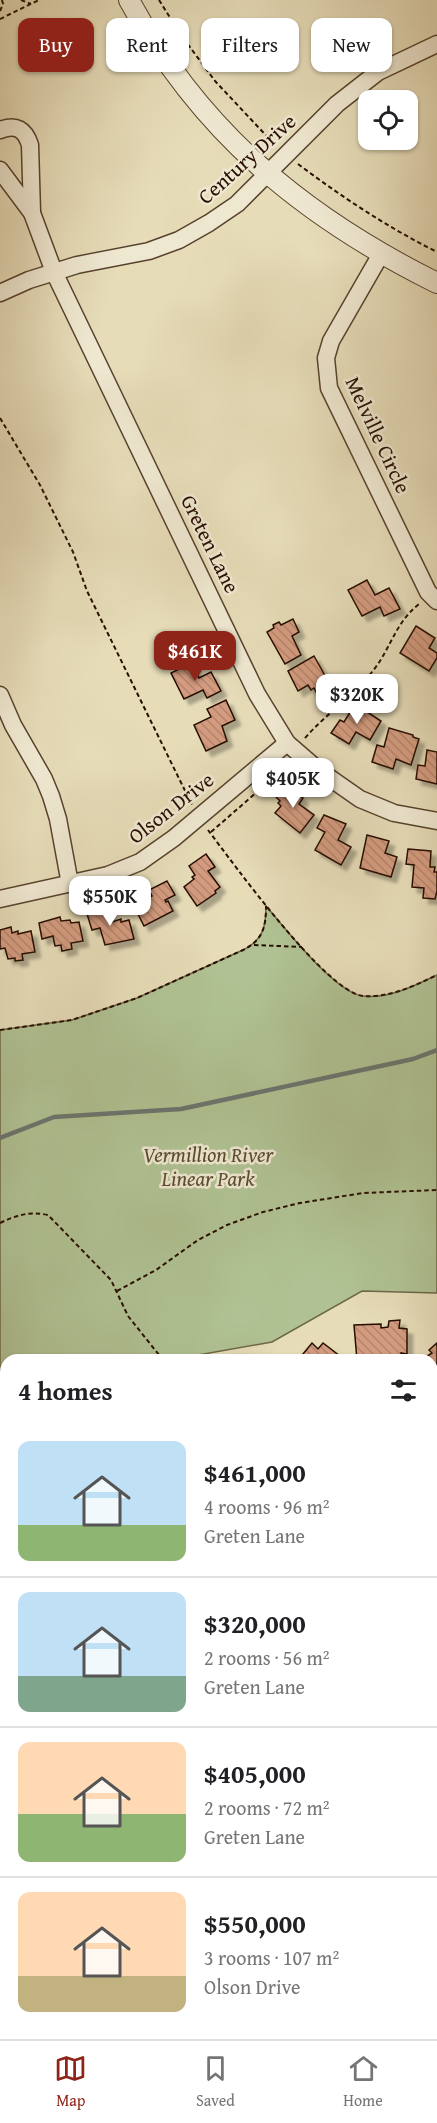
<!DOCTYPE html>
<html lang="en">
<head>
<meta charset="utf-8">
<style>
  :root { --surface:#fff; --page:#f2f2f2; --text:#202124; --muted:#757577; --line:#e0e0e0; --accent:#8f2418 }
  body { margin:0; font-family:"Gentium Book Plus",serif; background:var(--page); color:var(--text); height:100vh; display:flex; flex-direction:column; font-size:22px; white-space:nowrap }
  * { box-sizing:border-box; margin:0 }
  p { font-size:20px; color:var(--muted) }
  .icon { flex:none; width:33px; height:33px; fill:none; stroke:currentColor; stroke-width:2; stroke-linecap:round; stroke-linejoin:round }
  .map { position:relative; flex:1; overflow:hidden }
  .sheet { position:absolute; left:0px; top:1354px; width:438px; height:686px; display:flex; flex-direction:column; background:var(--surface); border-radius:18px 18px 0 0; box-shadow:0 2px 4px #0004 }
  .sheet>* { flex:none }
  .hud { position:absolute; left:18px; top:18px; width:402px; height:54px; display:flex; gap:12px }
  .fabs { position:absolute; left:358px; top:90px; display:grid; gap:12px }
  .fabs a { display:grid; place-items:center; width:60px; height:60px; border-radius:12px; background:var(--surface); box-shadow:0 2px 4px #0004; font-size:30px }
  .price { position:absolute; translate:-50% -51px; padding:0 14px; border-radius:12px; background:#fff; color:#222; font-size:20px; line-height:39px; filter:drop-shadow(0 2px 3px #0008) }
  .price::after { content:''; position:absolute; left:50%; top:36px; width:18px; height:14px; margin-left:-9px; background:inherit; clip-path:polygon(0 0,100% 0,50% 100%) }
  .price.current { background:var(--accent); color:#fff }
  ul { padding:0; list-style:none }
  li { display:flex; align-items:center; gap:18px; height:150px; padding:0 18px }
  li+li { border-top:2px solid var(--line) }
  li span { display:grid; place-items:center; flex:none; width:168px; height:120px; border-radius:12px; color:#555 }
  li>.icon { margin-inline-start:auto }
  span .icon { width:72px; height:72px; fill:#fffc; stroke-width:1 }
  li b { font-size:26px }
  h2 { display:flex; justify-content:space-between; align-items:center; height:72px; padding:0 18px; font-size:26px }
  .chip { padding:0 21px; border-radius:12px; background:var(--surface); box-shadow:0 2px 4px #0004; font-size:21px; line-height:54px }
  .chip.current { background:var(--accent); color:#fff }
  .tabs { display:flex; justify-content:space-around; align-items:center; height:84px; border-top:2px solid var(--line); background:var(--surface); font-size:16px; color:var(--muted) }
  .tabs a { display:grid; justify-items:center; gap:3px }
  .tabs .current { color:var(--accent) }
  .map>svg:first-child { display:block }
</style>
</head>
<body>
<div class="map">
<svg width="437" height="2039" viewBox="0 0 437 2039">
  <defs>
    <pattern id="building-back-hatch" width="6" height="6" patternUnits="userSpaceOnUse" patternTransform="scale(1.5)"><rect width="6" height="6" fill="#d39b7f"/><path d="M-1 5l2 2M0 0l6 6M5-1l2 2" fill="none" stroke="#b5846c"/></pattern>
    <filter id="shadow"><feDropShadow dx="5.5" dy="5.5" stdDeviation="1.5" flood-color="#0004"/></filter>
  </defs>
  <rect width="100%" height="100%" fill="#e6dcb8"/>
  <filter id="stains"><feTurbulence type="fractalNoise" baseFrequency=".00333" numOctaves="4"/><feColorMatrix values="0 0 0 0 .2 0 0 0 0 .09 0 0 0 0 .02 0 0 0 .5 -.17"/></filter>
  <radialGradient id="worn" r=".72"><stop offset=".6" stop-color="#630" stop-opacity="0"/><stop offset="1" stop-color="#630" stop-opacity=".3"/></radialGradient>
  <g fill="#b0c293" stroke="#6c684a" stroke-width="1.5">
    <path d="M 266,906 C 285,928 335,993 363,996 C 389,999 414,986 437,975 L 437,1293 L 362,1291 L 272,1342 L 170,1360 L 6,1360 L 6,1507 L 0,1511 L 0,1030 L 72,1020 L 137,998 L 243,950 C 263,940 266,927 266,906 Z"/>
    <path d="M 432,1561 L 437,1561 L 437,1979 L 432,1972 Z"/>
  </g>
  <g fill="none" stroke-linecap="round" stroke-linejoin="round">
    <path stroke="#6b756e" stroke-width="4.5" d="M 0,1138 L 54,1117 L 181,1109 L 413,1059 L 437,1050"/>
  </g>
  <g fill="url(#building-back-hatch)" stroke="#280e00" stroke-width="1.5" filter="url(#shadow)">
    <path d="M 367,580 L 375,595 L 389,588 L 400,609 L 384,616 L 380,607 L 362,616 L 348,590 Z"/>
    <path d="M 293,619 L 299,632 L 292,636 L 301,655 L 285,664 L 267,632 L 274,628 L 273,625 L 279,622 L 281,625 Z"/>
    <path d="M 416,626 L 435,638 L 429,648 L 437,653 L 437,658 L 429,671 L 400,653 Z"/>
    <path d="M 314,656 L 332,688 L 318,696 L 314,688 L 311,690 L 308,685 L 298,691 L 288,671 Z"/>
    <path d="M 191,663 L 199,678 L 211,672 L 221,691 L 207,698 L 203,690 L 184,699 L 171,673 Z"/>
    <path d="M 226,700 L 235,720 L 222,726 L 227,741 L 206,751 L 194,725 L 211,717 L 207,709 Z"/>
    <path d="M 355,704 L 381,721 L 370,740 L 356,732 L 349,744 L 331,733 L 340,720 L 344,722 Z"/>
    <path d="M 389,728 L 413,735 L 413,737 L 419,739 L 411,765 L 396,759 L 393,769 L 372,762 L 377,745 L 384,747 Z"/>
    <path d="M 427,750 L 437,752 L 437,784 L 416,779 L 418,765 L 425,766 Z"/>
    <path d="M 286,785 L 303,798 L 299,804 L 314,815 L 300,833 L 275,813 L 281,806 L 278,803 L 280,801 L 276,797 Z"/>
    <path d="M 324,815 L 346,824 L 338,840 L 351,847 L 341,865 L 315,850 L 325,832 L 317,828 Z"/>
    <path d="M 367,835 L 389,841 L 385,853 L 397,857 L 391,877 L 360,868 Z"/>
    <path d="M 408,849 L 431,851 L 430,867 L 435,867 L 434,872 L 437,872 L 437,891 L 435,899 L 423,898 L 424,888 L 412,887 L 414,865 L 406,864 Z"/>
    <path d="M 206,854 L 215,867 L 208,871 L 220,887 L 215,891 L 216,893 L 197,906 L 184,887 L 194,879 L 192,877 L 195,875 L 189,866 Z"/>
    <path d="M 167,881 L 175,895 L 165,900 L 166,902 L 168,901 L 173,911 L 144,926 L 134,906 L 152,896 L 149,890 Z"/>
    <path d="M 108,907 L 112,922 L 121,919 L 121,922 L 129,920 L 134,939 L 105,945 L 100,928 L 92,930 L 87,914 Z"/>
    <path d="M 60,917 L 61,921 L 70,920 L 71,923 L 79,922 L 83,941 L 71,943 L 72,949 L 62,951 L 61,945 L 55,946 L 53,936 L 42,939 L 39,923 Z"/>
    <path d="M 11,927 L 12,933 L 18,931 L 18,934 L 31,931 L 35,952 L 22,954 L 23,960 L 15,961 L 15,958 L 8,959 L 5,948 L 0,949 L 0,930 Z"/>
    <path d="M 400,1320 L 399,1328 L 407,1329 L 407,1354 L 401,1353 L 401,1360 L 357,1360 L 354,1325 L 381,1324 L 381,1328 L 388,1327 L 389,1321 Z"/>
    <path d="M 312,1343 L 318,1349 L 323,1343 L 345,1360 L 310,1360 L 303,1354 Z"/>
    <path d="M 437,1343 L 437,1374 L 432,1378 L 432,1360 L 421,1360 L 432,1353 L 429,1350 Z"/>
    <path d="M 432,1448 L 437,1448 L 437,1520 L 432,1517 Z"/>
    <path d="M 1,1554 L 4,1557 L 6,1556 L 6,1591 L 3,1587 L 0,1590 Z"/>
    <path d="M 6,1787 L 6,1825 L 0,1829 L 0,1792 Z"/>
    <path d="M 6,2012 L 6,2034 L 0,2039 L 0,2016 Z"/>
    <path d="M 162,2034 L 191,2034 L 195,2038 L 168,2039 Z"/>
  </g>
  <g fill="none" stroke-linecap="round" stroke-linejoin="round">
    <g stroke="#58422e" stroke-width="19">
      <g id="minor">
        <path d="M 0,130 C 16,124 25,129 30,145 L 32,213"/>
        <path d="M 0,170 L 32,213 L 54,272 L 257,694 L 287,743 L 317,769 L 360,799 L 394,813 L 437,821"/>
        <path d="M 381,254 L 331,341 L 326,358 L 329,388 L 428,592 L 437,601"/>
        <path d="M 0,293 L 29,280 L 77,265 L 149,251 L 179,240 L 209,223 L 237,204 L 337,104 L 378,72 L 437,44"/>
        <path d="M 0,695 L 13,725 L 44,779 L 51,796 L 58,819 L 70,884"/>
        <path d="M 0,899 L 108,875 L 140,862 L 174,838 L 287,743"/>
        <path d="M 432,1561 L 437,1561"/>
        <path d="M 0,1661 L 6,1657"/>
        <path d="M 0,1892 L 6,1900"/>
        <path d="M 0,1941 L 6,1936"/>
        <path d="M 432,1982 L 437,1979"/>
        <path d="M 111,2034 L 116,2039"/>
        <path d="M 343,2039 L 349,2034"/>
      </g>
    </g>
    <g stroke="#58422e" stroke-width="22">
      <path id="tertiary" d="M 129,0 C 200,132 304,217 437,283"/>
    </g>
    <g stroke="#280e00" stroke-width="2" stroke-dasharray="4.5 3" stroke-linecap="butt">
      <path d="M 21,0 L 31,4"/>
      <path d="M 159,0 L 181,35 L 215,81 L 275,145"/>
      <path d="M 0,11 L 3,4 L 2,0"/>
      <path d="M 0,19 L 39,0"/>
      <path d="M 298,164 C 342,197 387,227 437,252"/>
      <path d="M 0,418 L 40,485 L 73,552 L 87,591 L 192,805"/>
      <path d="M 305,738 C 326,714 352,697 372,672 C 391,649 394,624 419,604"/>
      <path d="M 208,830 C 233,863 326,992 363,996 C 389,998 414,986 437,975"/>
      <path d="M 211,832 L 288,765"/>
      <path d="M 254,945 L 302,947"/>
      <path d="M 0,1030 L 72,1020 L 137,998 L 243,950 C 263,940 266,927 266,906"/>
      <path d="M 0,1223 C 17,1215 29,1211 48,1215 L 111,1280 L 128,1316 L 163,1360"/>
      <path d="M 117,1291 L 156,1270 L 198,1240 L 227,1225 L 263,1212 L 300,1203 L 363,1193 L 437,1190"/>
      <path d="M 432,1926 L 437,1932"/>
    </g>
    <use href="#minor" stroke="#efe8d1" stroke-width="16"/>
    <use href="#tertiary" stroke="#efe8d1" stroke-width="20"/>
  </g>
  <g text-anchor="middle" stroke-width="5" stroke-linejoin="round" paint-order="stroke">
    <g font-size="21" fill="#280e00" stroke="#efe8d1">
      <text transform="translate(247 159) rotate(-42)" y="7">Century Drive</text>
      <text transform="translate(378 435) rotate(65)" y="7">Melville Circle</text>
      <text transform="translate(210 544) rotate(64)" y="7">Greten Lane</text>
      <text transform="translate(171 808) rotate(-38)" y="7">Olson Drive</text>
    </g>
    <g font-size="21" font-style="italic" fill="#584d33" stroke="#efe8d1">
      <text x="208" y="1162">Vermillion River<tspan x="208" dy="24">Linear Park</tspan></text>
    </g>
  </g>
  <rect width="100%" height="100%" filter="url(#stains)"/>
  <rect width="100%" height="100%" fill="url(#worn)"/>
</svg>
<div class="fabs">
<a><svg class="icon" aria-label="locate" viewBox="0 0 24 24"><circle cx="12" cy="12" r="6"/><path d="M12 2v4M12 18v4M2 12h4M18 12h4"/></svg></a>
</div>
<b class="price current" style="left:195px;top:682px">$461K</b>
<b class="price" style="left:357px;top:725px">$320K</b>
<b class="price" style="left:293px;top:809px">$405K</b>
<b class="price" style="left:110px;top:927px">$550K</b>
<div class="hud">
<a class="chip current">Buy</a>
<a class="chip">Rent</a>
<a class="chip">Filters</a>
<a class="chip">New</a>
</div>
<section class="sheet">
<h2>4 homes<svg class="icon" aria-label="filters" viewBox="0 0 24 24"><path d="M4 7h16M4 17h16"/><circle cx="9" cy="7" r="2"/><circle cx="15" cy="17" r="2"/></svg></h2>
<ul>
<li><span style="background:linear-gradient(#bfe0f5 70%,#8fb573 0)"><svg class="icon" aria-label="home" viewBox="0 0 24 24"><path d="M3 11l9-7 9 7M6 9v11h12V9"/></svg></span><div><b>$461,000</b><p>4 rooms · 96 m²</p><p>Greten Lane</p></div></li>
<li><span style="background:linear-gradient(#bfe0f5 70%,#7fa58c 0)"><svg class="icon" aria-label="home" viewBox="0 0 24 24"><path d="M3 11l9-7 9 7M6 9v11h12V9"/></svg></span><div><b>$320,000</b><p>2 rooms · 56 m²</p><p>Greten Lane</p></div></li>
<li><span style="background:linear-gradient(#ffd9b3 60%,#8fb573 0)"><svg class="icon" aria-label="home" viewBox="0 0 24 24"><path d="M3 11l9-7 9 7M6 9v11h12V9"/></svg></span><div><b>$405,000</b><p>2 rooms · 72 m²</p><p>Greten Lane</p></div></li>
<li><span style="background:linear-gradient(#ffd9b3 70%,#c2b280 0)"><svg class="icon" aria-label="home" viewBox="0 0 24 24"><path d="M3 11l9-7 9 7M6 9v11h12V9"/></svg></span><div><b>$550,000</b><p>3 rooms · 107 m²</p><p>Olson Drive</p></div></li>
</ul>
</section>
</div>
<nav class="tabs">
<a class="current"><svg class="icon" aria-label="map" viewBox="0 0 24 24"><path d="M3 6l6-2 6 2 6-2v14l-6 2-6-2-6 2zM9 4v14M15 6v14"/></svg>Map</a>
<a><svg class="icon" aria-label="saved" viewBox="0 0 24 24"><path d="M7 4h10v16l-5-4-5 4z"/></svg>Saved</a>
<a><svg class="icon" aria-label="home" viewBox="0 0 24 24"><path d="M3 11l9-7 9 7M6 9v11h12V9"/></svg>Home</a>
</nav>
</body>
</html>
